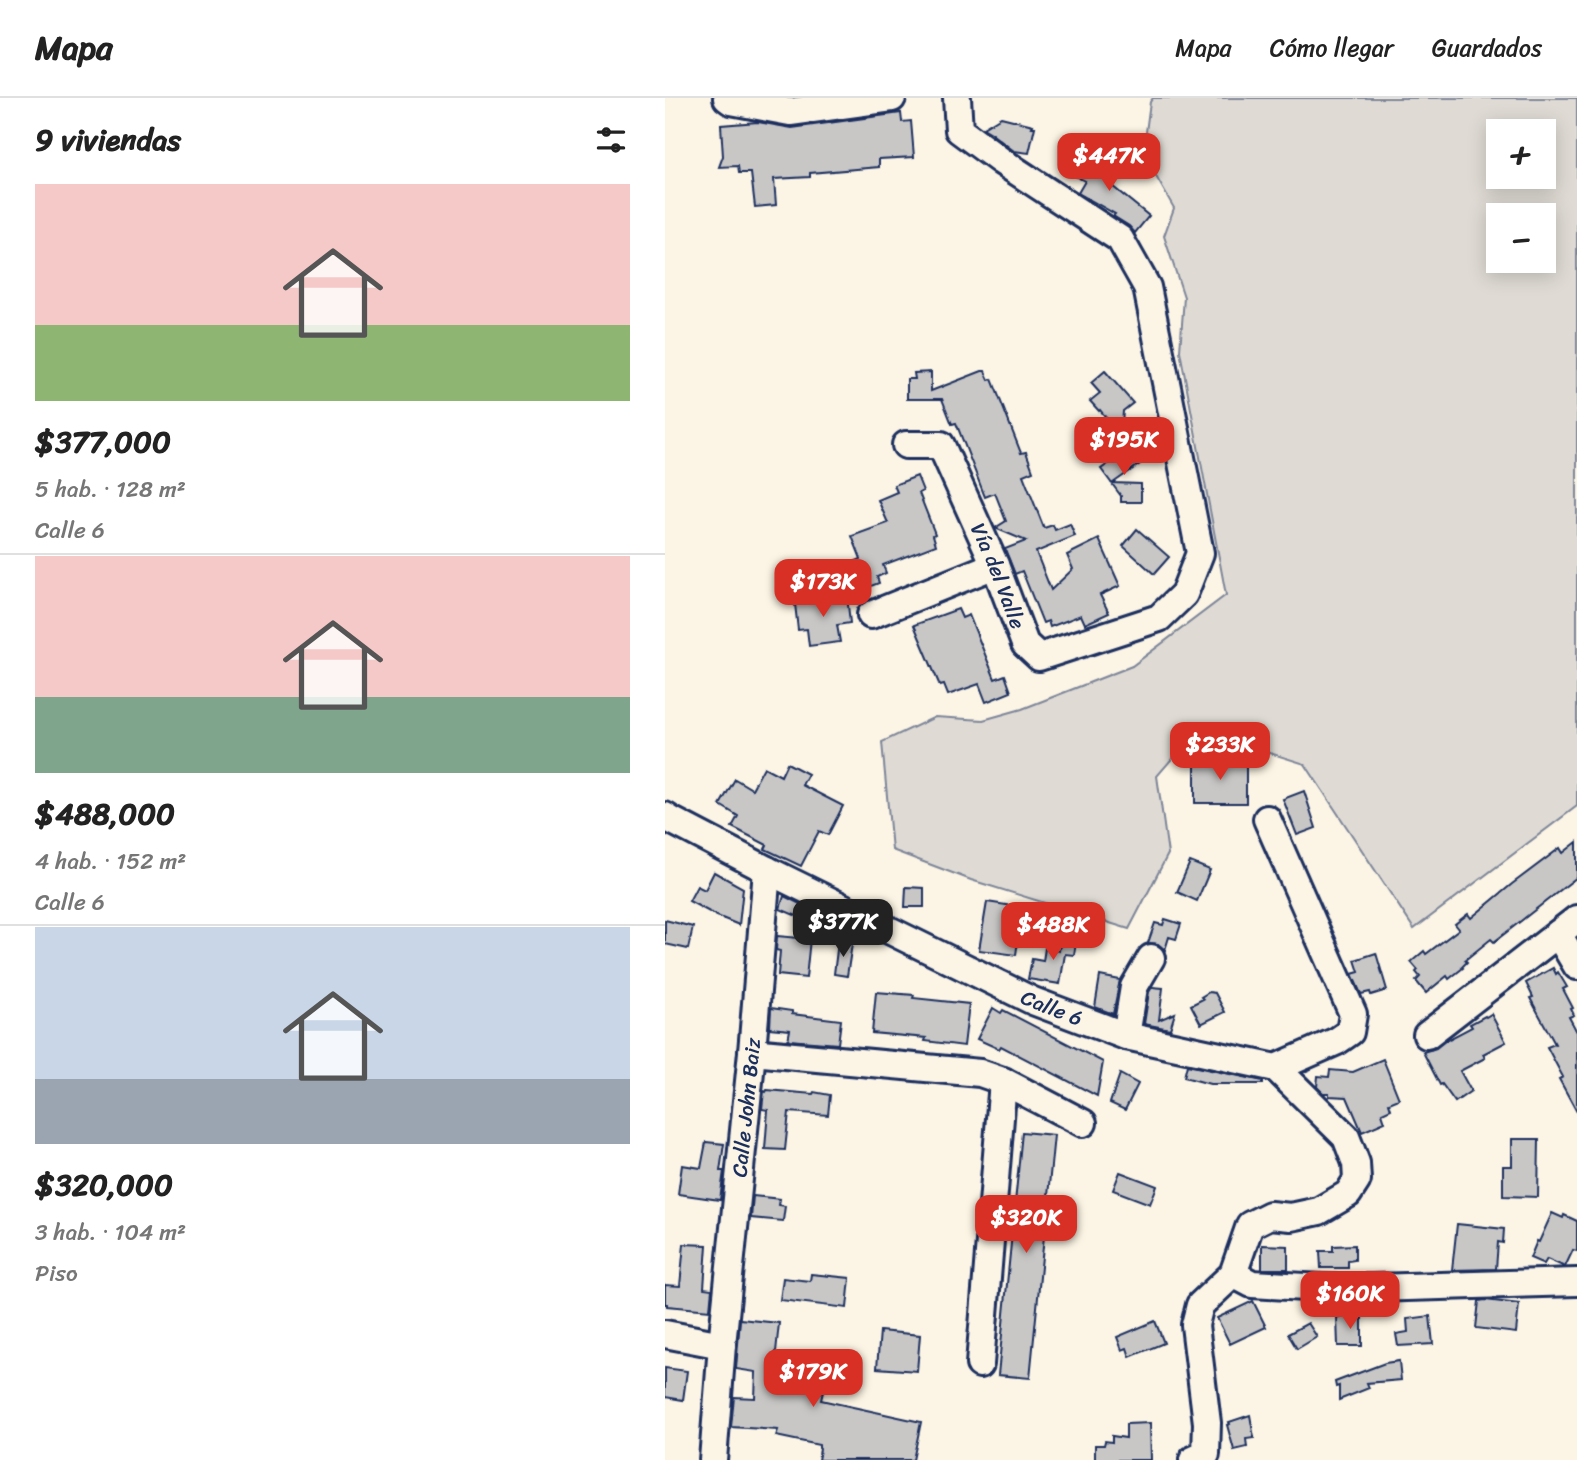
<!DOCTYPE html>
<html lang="es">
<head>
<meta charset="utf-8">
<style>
  :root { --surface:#fff; --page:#f2f2f2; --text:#222; --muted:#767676; --line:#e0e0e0; --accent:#d93025 }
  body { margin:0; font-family:Sriracha,sans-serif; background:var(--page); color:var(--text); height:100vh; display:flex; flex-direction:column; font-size:26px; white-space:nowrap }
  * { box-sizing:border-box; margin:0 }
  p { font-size:23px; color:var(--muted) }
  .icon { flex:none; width:38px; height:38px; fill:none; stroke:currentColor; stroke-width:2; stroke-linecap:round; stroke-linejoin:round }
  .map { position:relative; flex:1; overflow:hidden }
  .sheet { display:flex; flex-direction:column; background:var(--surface); width:665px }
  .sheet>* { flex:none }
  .buttons { position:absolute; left:821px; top:21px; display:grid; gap:14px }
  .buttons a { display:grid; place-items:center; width:70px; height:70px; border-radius:0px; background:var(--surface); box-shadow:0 4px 18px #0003; font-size:35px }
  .price { position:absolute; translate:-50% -60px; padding:0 16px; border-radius:14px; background:var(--accent); color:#fff; font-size:23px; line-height:46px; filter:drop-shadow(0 2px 4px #0008) }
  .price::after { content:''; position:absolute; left:50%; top:42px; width:21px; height:16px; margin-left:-10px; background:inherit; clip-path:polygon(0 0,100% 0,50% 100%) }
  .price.active { background:#222; color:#fff }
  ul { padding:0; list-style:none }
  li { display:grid; align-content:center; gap:14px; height:371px; padding:0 35px }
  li+li { border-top:2px solid var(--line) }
  li span { display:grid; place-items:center; height:217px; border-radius:0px; color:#555 }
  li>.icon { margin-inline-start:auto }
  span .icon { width:126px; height:126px; fill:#fffc; stroke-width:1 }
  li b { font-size:30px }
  h2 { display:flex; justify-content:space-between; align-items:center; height:84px; padding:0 35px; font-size:30px }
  header { display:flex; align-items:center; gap:42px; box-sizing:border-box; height:98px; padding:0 35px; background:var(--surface); border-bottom:2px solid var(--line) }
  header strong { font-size:33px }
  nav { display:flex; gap:38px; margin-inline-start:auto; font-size:24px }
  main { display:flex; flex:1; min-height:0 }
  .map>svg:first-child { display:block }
</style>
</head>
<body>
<header>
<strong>Mapa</strong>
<nav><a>Mapa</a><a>Cómo llegar</a><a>Guardados</a></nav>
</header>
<main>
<section class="sheet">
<h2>9 viviendas<svg class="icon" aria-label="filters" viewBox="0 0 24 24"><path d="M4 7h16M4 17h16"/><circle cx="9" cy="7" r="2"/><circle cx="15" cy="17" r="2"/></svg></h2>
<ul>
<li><span style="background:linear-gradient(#f6c9c9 65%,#8fb573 0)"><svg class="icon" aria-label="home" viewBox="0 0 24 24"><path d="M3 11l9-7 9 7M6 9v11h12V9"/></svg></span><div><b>$377,000</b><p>5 hab. · 128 m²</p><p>Calle 6</p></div></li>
<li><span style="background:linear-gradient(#f6c9c9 65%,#7fa58c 0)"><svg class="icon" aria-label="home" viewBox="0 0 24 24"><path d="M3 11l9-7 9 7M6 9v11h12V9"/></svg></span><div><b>$488,000</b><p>4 hab. · 152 m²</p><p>Calle 6</p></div></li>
<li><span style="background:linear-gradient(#c9d6e8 70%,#9aa5b1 0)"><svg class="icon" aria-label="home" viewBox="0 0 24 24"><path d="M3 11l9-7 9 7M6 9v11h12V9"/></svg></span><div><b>$320,000</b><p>3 hab. · 104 m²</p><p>Piso</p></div></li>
</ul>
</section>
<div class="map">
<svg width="912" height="1362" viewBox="0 0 912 1362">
  <rect width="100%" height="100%" fill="#fcf5e5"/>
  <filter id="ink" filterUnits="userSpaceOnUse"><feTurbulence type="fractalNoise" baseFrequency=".0143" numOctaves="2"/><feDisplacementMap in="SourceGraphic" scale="14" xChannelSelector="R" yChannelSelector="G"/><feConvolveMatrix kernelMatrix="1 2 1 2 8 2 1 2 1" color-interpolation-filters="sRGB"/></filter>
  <g filter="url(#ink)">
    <path fill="#dfdbd4" stroke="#7d8599" stroke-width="2" fill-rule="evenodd" d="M 488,0 L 912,0 L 912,708 L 749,831 L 640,666 L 532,632 L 492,678 L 503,756 L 464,831 L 306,782 L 227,752 L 217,644 L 270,619 L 318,622 L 357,611 L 467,568 L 561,497 L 515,253 L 519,199 L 499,138 L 509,110 L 489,75 L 481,34 L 485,4 ZM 833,33 L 878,33 L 878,79 L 833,79 ZM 833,117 L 878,117 L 878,163 L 833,163 Z"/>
    <g fill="#c8c7c6" stroke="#1b2f5e" stroke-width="2">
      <path d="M 236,15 L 237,24 L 246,23 L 249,59 L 214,61 L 214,69 L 145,75 L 145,79 L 109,81 L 111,107 L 90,109 L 86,75 L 74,75 L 73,68 L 54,69 L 58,58 L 56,27 L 93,24 L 127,30 Z"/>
      <path d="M 336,19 L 368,27 L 367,29 L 370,29 L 364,55 L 349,53 L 328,37 L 328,36 L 318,30 Z"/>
      <path d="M 423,57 L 456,72 L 447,88 L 484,118 L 470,135 L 464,128 L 448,118 L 450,116 L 413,95 L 420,83 L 412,79 Z"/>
      <path d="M 317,273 L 320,273 L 324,282 L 327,281 L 356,355 L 361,354 L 368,373 L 358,377 L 379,430 L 388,427 L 390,432 L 405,426 L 410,438 L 371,454 L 386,492 L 408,471 L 402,457 L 434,441 L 455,488 L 435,497 L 444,515 L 420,526 L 416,517 L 385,529 L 383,523 L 378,525 L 357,473 L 350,476 L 340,451 L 361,443 L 330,430 L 341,423 L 330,395 L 320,399 L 291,325 L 287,326 L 277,301 L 242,301 L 242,281 L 250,281 L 249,275 L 266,274 L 266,293 Z"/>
      <path d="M 440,273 L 468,305 L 458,313 L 457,327 L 446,326 L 435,312 L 434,313 L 425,303 L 435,295 L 426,285 Z"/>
      <path d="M 464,351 L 475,366 L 448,385 L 476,386 L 476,404 L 456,404 L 456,398 L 436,371 Z"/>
      <path d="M 252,378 L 258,393 L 254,395 L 270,436 L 268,437 L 271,447 L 218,467 L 221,475 L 212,479 L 214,485 L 198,491 L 192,475 L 195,473 L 191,463 L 196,461 L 187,438 L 223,425 L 213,402 L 232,394 L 229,387 Z"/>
      <path d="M 472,431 L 504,459 L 489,476 L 458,448 Z"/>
      <path d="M 182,498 L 185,525 L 172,527 L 175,544 L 144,548 L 142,531 L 133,532 L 130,506 Z"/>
      <path d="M 293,511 L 297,520 L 304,517 L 330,581 L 340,577 L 346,594 L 321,604 L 314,586 L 283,597 L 279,587 L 275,588 L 249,527 Z"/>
      <rect x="530" y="663" width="51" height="42"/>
      <path d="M 122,665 L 143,676 L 137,687 L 178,708 L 163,737 L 154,733 L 136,768 L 100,751 L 102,747 L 67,729 L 73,718 L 55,707 L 70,681 L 87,691 L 99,669 L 116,678 Z"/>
      <path d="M 639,693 L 651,730 L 632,737 L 618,701 Z"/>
      <path d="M 912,744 L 912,779 L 829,844 L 826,841 L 800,862 L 802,864 L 797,869 L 798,870 L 784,881 L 782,878 L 761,895 L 751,883 L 755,879 L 751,874 L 753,872 L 746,864 L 759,853 L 761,856 L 794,831 L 790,826 L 803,816 L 806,820 L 847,786 L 895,750 L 898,755 Z"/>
      <path d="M 525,764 L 545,772 L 532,803 L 512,794 Z"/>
      <path d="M 49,774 L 78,790 L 74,827 L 52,818 L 24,803 L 32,788 L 40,792 Z"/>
      <path d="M 241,789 L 259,790 L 259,809 L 240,809 Z"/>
      <path d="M 119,798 L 174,825 L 170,834 L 115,811 Z"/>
      <path d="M 322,804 L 348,808 L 347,818 L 356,820 L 351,857 L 314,852 Z"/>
      <path d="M 500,821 L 516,826 L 511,841 L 504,839 L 500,852 L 493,846 L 483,845 L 490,825 L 498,827 Z"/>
      <path d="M 0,822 L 28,829 L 23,851 L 0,846 Z"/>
      <path d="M 397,835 L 412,838 L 409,857 L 400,856 L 395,886 L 363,881 L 367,861 L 378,863 L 380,850 L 394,853 Z"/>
      <path d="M 112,838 L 145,841 L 141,880 L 113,877 L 115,853 L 111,852 Z"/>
      <path d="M 173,844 L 187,846 L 182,878 L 169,876 Z"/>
      <path d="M 711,855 L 722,892 L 706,897 L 705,894 L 696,896 L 687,876 L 694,874 L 690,862 Z"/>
      <path d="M 888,870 L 891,876 L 893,874 L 902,889 L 898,891 L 908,910 L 906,911 L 909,917 L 904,919 L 912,934 L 912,1014 L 894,981 L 898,979 L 882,949 L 890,946 L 865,900 L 868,899 L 861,885 Z"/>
      <path d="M 435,878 L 455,882 L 448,916 L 430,909 Z"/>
      <path d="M 487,889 L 498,890 L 494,922 L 510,915 L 505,931 L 479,926 L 484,894 Z"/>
      <path d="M 211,894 L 249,897 L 248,900 L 304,906 L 299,948 L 260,943 L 261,940 L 207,935 Z"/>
      <path d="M 544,894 L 550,895 L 560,914 L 536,926 L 526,907 L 538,901 L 536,899 Z"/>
      <path d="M 106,910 L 127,913 L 127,916 L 176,922 L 173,946 L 123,942 L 125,932 L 105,930 Z"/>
      <path d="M 328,910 L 336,915 L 338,912 L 438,964 L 432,998 L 336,948 L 334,951 L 312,941 Z"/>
      <path d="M 826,916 L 841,944 L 818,956 L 820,960 L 795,973 L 806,993 L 790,1004 L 777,986 L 775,987 L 758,954 L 771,950 L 780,943 L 807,929 L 805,926 L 820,918 L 821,919 Z"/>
      <path d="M 718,961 L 734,1001 L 724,1005 L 726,1011 L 717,1015 L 720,1024 L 697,1034 L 682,999 L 664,998 L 664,995 L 658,995 L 652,989 L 653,978 L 664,979 L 665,972 L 688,974 Z"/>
      <path d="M 522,967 L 598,983 L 598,986 L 545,986 L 519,979 Z"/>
      <path d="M 455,976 L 473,986 L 460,1012 L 445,1005 Z"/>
      <path d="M 102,992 L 148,996 L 149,994 L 165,997 L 163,1017 L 124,1014 L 120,1052 L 100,1051 L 103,1012 L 97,1011 L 99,993 L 101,994 Z"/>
      <path d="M 357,1034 L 389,1037 L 365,1280 L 333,1277 Z"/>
      <path d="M 847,1041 L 874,1041 L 873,1099 L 838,1098 L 838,1068 L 847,1068 Z"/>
      <path d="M 41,1044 L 59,1046 L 55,1073 L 59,1073 L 55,1102 L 13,1096 L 17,1067 L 36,1070 Z"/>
      <path d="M 455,1074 L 492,1088 L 485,1106 L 448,1092 Z"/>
      <path d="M 88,1098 L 115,1101 L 114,1107 L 120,1108 L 118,1123 L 86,1120 Z"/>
      <path d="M 887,1115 L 898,1120 L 899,1117 L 912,1123 L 912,1153 L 908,1152 L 900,1169 L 882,1161 L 879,1166 L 865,1160 L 872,1143 L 874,1144 Z"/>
      <path d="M 792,1126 L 839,1131 L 838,1145 L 833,1144 L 831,1171 L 787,1172 Z"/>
      <path d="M 19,1146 L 42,1147 L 39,1190 L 47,1191 L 45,1212 L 2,1208 L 2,1206 L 0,1206 L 0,1187 L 15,1188 Z"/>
      <path d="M 597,1147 L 623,1148 L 623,1171 L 597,1171 Z"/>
      <path d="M 690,1147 L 690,1162 L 683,1163 L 683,1170 L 656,1170 L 655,1153 L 668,1153 L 668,1148 Z"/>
      <path d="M 146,1176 L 185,1180 L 182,1210 L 115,1202 L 118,1180 L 145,1183 Z"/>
      <path d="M 820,1202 L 854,1206 L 851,1235 L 811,1230 L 814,1203 Z"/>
      <path d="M 588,1203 L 601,1229 L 565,1246 L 552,1220 Z"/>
      <path d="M 697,1218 L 697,1248 L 673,1248 L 672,1219 Z"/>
      <path d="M 765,1218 L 768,1246 L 733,1248 L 731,1236 L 743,1234 L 742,1221 Z"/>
      <path d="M 75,1221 L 114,1225 L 108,1283 L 158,1294 L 156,1302 L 256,1324 L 248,1362 L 153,1362 L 155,1351 L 154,1350 L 154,1347 L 111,1338 L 113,1332 L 66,1329 L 69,1299 L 90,1300 L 91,1274 L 71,1271 Z"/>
      <path d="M 490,1223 L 499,1245 L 465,1259 L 462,1250 L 457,1252 L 452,1239 Z"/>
      <path d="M 643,1225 L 652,1239 L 632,1251 L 623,1236 Z"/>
      <path d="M 215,1233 L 255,1237 L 252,1273 L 212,1270 Z"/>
      <path d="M 734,1263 L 736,1282 L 702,1285 L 704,1290 L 674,1302 L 674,1288 L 671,1289 L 670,1284 L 720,1265 Z"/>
      <path d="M 0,1270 L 22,1273 L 18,1302 L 0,1299 Z"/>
      <path d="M 585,1317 L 589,1340 L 581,1341 L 582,1349 L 569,1352 L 562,1327 L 565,1326 L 564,1324 Z"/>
      <path d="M 485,1325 L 486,1362 L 430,1362 L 430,1347 L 439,1347 L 440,1343 L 447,1344 L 447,1338 L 461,1340 L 461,1326 Z"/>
    </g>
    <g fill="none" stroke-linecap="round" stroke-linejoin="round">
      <g stroke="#1b2f5e" stroke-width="32">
        <g id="minor">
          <path d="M 62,0 L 66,3 L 125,14 L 227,0"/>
          <path id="s1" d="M 241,347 L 276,347 L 330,467 L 360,546 L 374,559 L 494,520 L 519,496 L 535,455 L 482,189 L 455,141 L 336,63 L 294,32 L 292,0"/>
          <path d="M 206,517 L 330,467"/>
          <path id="s2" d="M 0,718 L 6,722 L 102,772 L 368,903 L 461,938 L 611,970 L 672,943 L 685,934 L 688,916 L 602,721"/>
          <path d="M 893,836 L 912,868"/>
          <path d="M 762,937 L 912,821"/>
          <path d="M 461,938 L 469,889 L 486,860"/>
          <path d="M 87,954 L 315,975 L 338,983 L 418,1025"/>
          <path d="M 568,1176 L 587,1186 L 674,1191 L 912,1184"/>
          <path d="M 0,1236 L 57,1247"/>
          <path d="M 315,1266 L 338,983"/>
          <path id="s3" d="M 48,1362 L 57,1247 L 87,954 L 102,772"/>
          <path d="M 528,1362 L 541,1356 L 542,1325 L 530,1227 L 535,1207 L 568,1176 L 585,1127 L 605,1117 L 626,1119 L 654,1113 L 683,1096 L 692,1082 L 691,1065 L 681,1039 L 611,970"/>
        </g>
      </g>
      <use href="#minor" stroke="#fcf5e5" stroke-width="26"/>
    </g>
  </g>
  <g text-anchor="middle" stroke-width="7" stroke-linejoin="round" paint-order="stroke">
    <g font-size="21" fill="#1b2f5e" stroke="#fcf5e5">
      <text dy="7" stroke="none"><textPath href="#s1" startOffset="178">Vía del Valle</textPath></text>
      <text dy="7" stroke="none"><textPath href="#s2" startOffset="432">Calle 6</textPath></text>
      <text dy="7" stroke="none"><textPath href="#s3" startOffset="354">Calle John Baiz</textPath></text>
    </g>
  </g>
</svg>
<div class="buttons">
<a>+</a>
<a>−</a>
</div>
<b class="price" style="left:444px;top:95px">$447K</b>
<b class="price" style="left:459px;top:379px">$195K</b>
<b class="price" style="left:158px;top:521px">$173K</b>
<b class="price" style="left:555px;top:684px">$233K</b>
<b class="price active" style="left:178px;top:861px">$377K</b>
<b class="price" style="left:388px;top:864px">$488K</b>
<b class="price" style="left:361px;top:1157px">$320K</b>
<b class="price" style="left:685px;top:1233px">$160K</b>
<b class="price" style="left:148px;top:1311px">$179K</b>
</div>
</main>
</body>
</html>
